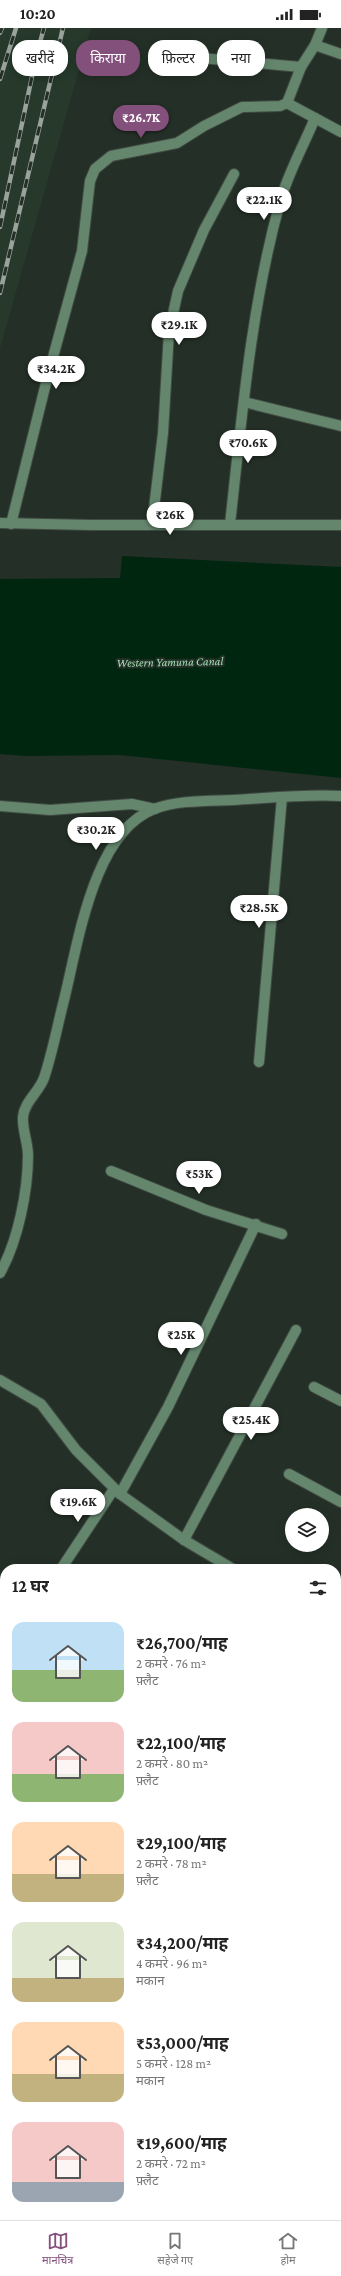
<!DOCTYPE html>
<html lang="hi">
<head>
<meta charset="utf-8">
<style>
  :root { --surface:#fff; --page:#f2f2f2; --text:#222; --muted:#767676; --line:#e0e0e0; --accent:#834f7b }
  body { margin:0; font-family:"Crimson Pro","Noto Sans Devanagari",serif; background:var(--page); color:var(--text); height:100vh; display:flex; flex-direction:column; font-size:15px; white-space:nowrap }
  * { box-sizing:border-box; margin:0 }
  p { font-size:13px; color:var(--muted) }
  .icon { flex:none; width:22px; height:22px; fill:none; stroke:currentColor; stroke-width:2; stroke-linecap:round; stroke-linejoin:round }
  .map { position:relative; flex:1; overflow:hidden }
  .sheet { position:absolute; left:0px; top:1536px; width:341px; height:656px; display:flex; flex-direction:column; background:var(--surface); border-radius:16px 16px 0 0; box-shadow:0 2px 10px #0003 }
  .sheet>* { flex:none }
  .top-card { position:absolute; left:12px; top:12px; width:317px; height:36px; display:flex; gap:8px }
  .buttons { position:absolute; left:285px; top:1480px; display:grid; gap:8px }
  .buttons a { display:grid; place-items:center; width:44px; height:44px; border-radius:50%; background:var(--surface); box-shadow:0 2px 10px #0003; font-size:20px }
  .price { position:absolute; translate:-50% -34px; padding:0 9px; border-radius:14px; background:#fff; color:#222; font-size:13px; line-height:26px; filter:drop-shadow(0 1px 2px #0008) }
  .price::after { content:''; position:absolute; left:50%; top:24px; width:12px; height:9px; margin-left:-6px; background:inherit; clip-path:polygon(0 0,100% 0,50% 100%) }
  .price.current { background:var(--accent); color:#fff }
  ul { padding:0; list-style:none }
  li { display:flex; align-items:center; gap:12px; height:100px; padding:0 12px }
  li span { display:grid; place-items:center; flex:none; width:112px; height:80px; border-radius:12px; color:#555 }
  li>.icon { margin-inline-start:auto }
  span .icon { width:48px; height:48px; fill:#fffc; stroke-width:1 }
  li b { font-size:17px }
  h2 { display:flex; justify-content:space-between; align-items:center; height:48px; padding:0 12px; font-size:17px }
  .chip { padding:0 14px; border-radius:16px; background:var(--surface); box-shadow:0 2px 10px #0003; font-size:14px; line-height:36px }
  .chip.current { background:var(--accent); color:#fff }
  .status { display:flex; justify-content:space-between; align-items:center; height:28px; padding:0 20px; background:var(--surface); direction:ltr }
  .status svg { height:11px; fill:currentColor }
  .tab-bar { display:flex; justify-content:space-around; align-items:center; height:56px; border-top:1px solid var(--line); background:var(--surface); font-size:11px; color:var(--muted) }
  .tab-bar a { display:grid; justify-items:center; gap:2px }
  .tab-bar .current { color:var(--accent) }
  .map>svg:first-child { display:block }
</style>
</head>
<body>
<div class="status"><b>10:20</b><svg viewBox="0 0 49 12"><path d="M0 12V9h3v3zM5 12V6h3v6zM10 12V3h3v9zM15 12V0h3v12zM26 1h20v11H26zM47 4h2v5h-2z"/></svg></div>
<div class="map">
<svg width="341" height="2192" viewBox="0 0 341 2192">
  <rect width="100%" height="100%" fill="#243027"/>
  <path fill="#26392b" d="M 0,0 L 91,0 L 0,320 Z"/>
  <path fill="#002610" d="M 122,528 L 341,539 L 341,750 L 120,727 L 25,728 L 0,726 L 0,551 L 120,550 Z"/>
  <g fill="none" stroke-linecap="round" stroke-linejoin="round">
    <g stroke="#404b43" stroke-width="12">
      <g id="minor">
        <path d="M 315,17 L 341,26"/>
        <path d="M 178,28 L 301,39"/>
        <path d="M 287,75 L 341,104"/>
        <path d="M 244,374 L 341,398"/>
        <path d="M 0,495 L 91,497 L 341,497"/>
        <path d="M 11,496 L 47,351 L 82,223 L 90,153 L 95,141 L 111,128 L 177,115 L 204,98 L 242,79 L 280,78 L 287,75 L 301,39 L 315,17 L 322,0"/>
        <path d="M 230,496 C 242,388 251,279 280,174 C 288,145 304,117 315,90"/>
        <path d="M 152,497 L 163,405 L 169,304 L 178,263 L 204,202 L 234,146"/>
        <path d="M 0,778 L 50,782 L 132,776 L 155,781"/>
        <path d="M 259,1034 L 282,769"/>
        <path d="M 111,1143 L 206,1182 L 282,1206"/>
        <path d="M 0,1245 C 18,1213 28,1163 28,1127 C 28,1115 22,1101 23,1089 C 24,1074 39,1064 44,1050 C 52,1026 57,1000 63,976 C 78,918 92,805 154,781 C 178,772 208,773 233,772 C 269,770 305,766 341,768"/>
        <path d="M 0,1352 L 41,1376 L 76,1422 L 120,1466 L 184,1512 L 233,1541"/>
        <path d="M 314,1359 L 341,1373"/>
        <path d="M 289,1446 L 341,1474"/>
        <path d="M 120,1466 L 168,1379 L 256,1196"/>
        <path d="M 184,1512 L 296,1302"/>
        <path d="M 61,1541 L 114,1461"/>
        <path d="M 336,1592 L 341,1584"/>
      </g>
    </g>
    <use href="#minor" stroke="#64866d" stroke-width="10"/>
    <g stroke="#99a29b" stroke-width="4.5">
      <g id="rail">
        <path d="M 0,5 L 2,0"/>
        <path d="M 0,51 L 16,0"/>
        <path d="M 0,199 L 37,25 L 44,0"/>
        <path d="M 0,265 L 63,0"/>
      </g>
    </g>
    <use href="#rail" stroke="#243027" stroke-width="3" stroke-dasharray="9" stroke-linecap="butt"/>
  </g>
  <g text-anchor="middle" stroke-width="4" stroke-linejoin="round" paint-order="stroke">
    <g font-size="12" font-style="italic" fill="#9fdeb1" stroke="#243027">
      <text transform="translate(170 634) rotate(-1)" y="4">Western Yamuna Canal</text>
    </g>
  </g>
</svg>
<div class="buttons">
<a><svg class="icon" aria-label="layers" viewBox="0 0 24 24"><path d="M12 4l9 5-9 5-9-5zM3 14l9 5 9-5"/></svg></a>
</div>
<b class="price current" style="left:141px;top:111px">₹26.7K</b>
<b class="price" style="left:264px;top:193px">₹22.1K</b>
<b class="price" style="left:179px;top:318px">₹29.1K</b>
<b class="price" style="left:56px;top:362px">₹34.2K</b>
<b class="price" style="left:248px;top:436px">₹70.6K</b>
<b class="price" style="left:170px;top:508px">₹26K</b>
<b class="price" style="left:96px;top:823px">₹30.2K</b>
<b class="price" style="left:259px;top:901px">₹28.5K</b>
<b class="price" style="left:199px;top:1167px">₹53K</b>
<b class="price" style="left:181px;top:1328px">₹25K</b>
<b class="price" style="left:251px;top:1413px">₹25.4K</b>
<b class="price" style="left:78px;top:1495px">₹19.6K</b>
<div class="top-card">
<a class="chip">खरीदें</a>
<a class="chip current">किराया</a>
<a class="chip">फ़िल्टर</a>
<a class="chip">नया</a>
</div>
<section class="sheet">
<h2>12 घर<svg class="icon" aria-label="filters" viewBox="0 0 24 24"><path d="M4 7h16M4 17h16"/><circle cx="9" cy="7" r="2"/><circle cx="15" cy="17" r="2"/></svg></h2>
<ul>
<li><span style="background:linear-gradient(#bfe0f5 60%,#8fb573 0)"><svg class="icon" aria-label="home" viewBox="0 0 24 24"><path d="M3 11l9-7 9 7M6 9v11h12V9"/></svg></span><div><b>₹26,700/माह</b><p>2 कमरे · 76 m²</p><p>फ़्लैट</p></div></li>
<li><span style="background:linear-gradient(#f6c9c9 65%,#8fb573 0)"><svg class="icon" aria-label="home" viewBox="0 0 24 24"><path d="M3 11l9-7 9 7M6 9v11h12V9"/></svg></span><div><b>₹22,100/माह</b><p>2 कमरे · 80 m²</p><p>फ़्लैट</p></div></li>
<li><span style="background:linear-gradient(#ffd9b3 65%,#c2b280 0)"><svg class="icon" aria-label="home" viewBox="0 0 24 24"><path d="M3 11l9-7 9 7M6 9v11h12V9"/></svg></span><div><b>₹29,100/माह</b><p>2 कमरे · 78 m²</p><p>फ़्लैट</p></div></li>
<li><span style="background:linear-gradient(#dfe7d0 70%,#c2b280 0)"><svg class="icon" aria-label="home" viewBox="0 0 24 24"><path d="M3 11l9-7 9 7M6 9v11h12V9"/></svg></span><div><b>₹34,200/माह</b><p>4 कमरे · 96 m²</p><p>मकान</p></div></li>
<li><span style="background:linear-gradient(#ffd9b3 65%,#c2b280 0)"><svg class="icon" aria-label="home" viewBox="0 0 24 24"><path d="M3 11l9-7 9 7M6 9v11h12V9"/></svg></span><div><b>₹53,000/माह</b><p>5 कमरे · 128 m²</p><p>मकान</p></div></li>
<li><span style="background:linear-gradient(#f6c9c9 75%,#9aa5b1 0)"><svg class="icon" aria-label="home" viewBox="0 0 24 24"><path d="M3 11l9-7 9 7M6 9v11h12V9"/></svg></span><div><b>₹19,600/माह</b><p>2 कमरे · 72 m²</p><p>फ़्लैट</p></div></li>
</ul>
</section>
</div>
<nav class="tab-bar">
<a class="current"><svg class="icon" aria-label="map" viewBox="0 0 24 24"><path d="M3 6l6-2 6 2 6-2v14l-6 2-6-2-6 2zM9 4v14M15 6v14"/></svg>मानचित्र</a>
<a><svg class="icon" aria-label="saved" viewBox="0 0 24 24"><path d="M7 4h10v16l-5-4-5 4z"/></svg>सहेजे गए</a>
<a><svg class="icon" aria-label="home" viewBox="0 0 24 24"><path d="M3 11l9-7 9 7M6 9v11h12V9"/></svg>होम</a>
</nav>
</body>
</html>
